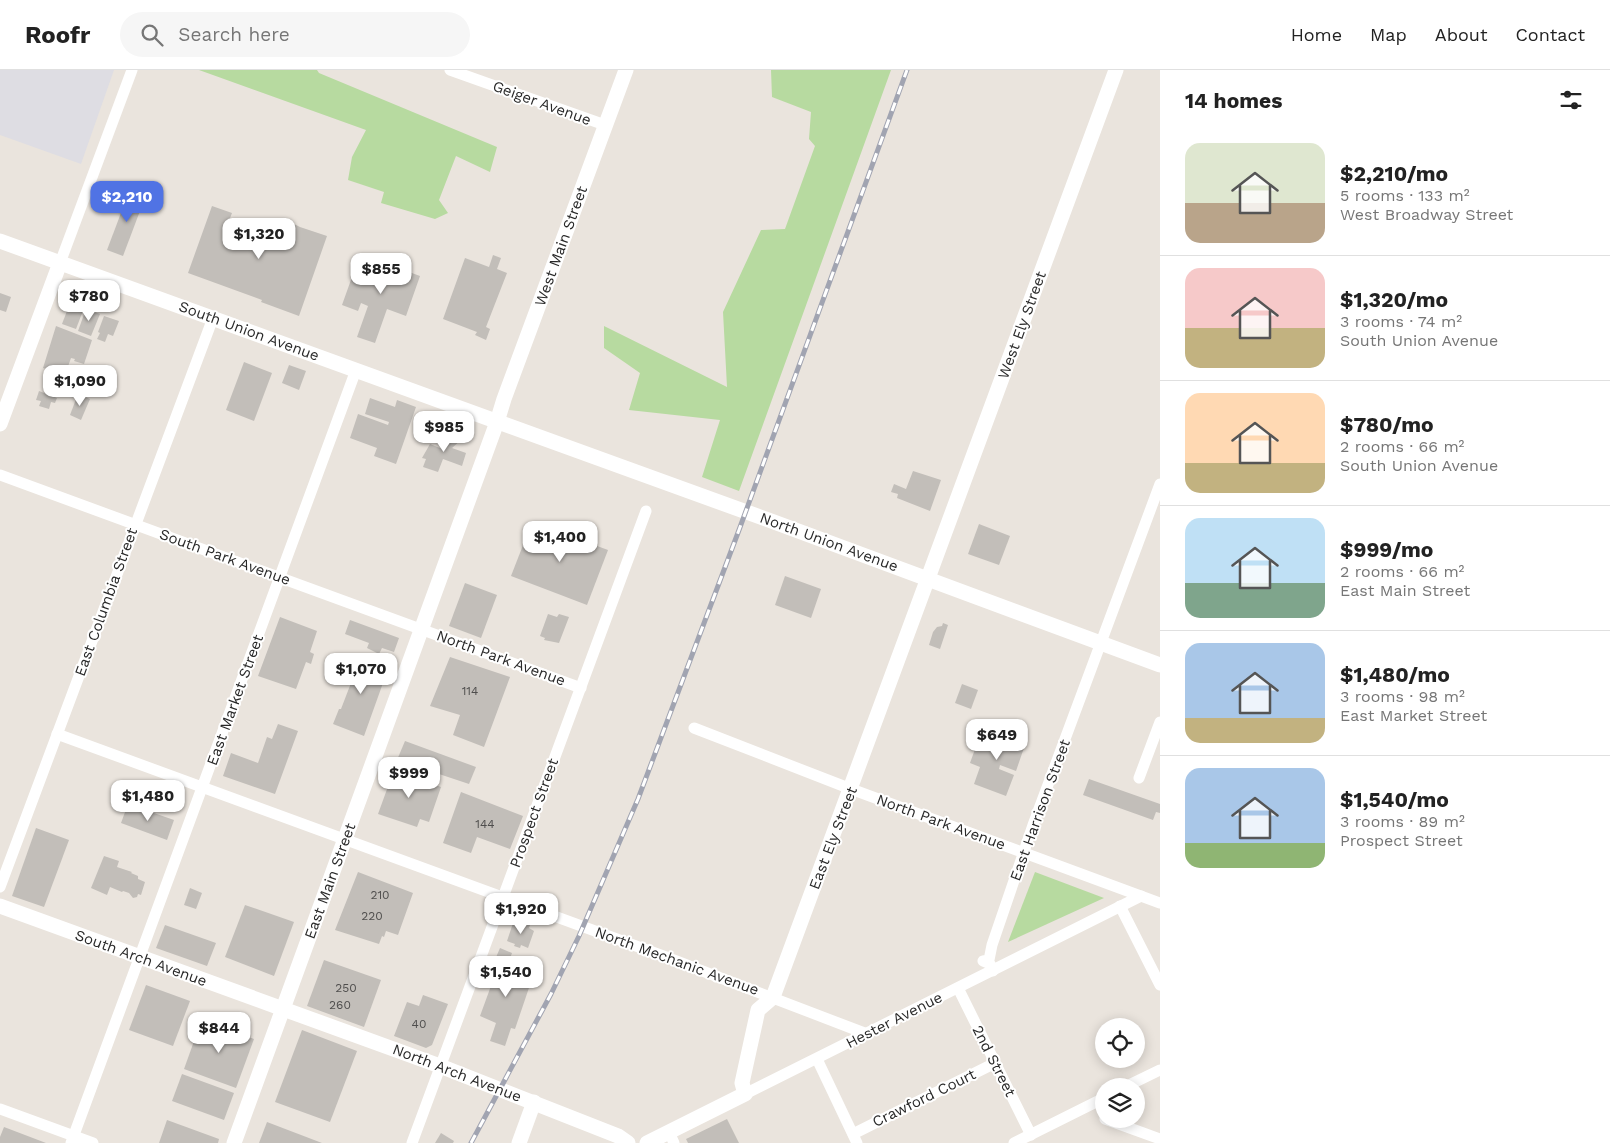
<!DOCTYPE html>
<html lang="en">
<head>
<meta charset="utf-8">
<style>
  :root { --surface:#fff; --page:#f6f6f6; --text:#222; --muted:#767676; --line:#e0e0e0; --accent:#5073e4 }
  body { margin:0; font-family:"Work Sans",sans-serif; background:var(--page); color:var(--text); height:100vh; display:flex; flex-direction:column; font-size:19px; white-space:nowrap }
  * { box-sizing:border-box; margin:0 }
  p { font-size:16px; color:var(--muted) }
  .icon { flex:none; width:28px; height:28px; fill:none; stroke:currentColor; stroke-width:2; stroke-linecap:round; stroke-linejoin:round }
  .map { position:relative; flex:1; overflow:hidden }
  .sheet { display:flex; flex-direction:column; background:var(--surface); width:450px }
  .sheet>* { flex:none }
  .controls { position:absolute; left:1095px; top:948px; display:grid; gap:10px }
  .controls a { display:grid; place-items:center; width:50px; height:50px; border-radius:50%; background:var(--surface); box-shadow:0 2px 12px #0003; font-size:25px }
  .price { position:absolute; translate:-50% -42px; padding:0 11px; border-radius:10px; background:#fff; color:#222; font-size:16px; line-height:32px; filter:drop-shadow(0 1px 2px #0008) }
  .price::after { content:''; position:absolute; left:50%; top:30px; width:15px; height:11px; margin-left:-8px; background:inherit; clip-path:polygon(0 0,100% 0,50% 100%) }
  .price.current { background:var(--accent); color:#fff }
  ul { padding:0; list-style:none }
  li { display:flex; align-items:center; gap:15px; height:125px; padding:0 25px }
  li+li { border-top:1px solid var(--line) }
  li span { display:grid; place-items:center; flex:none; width:140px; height:100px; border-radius:15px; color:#555 }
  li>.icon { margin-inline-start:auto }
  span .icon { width:60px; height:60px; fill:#fffc; stroke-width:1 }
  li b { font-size:21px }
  h2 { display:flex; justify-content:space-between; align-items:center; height:60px; padding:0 25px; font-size:21px }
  header { display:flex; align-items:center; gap:30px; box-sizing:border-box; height:70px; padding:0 25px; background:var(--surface); border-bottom:1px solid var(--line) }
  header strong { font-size:24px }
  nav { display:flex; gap:28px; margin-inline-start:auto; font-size:18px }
  .search { width:350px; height:45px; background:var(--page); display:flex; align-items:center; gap:12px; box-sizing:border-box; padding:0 18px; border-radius:28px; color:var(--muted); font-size:19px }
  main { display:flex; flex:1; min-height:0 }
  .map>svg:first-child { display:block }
</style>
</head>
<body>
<header>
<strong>Roofr</strong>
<div class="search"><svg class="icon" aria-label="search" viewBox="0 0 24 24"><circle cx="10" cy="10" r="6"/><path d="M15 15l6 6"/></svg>Search here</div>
<nav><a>Home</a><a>Map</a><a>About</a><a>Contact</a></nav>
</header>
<main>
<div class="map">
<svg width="1160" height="1073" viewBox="0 0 1160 1073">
  <rect width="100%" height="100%" fill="#eae4dd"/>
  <path fill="#dedde3" d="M 0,0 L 114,0 L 81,94 L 0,65 Z"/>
  <g fill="#b7daa0">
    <path d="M 199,0 L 317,0 L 319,3 L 497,77 L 490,102 L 456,86 L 439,130 L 448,143 L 435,149 L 381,133 L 384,122 L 348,110 L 352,87 L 366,60 Z"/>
    <path d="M 771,0 L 891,0 L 739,421 L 702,407 L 720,350 L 629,340 L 640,303 L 604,278 L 604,256 L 727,317 L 723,242 L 761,160 L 785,159 L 815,76 L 809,69 L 811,42 L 772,27 Z"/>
    <path d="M 1035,802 L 1104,828 L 1008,872 Z"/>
  </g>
  <g fill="#c2beb9">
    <path d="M 130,119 L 146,125 L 123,186 L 107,180 Z"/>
    <path d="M 212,136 L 232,143 L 224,164 L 228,165 L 233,151 L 242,154 L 247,154 L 275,164 L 277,158 L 283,160 L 284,156 L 282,152 L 290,149 L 292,153 L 300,157 L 327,166 L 299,246 L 261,232 L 262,230 L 188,203 Z"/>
    <path d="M 493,185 L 501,188 L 497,199 L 507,203 L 486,257 L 490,259 L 486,270 L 475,265 L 477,262 L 443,249 L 465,188 L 489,197 Z"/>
    <path d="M 371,188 L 420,206 L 406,246 L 387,239 L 375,273 L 357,267 L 368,236 L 361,233 L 358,241 L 342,235 L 352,207 L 363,211 Z"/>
    <path d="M 0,223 L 11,227 L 6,242 L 0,240 Z"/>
    <path d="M 70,233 L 84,238 L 76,259 L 62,254 Z"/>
    <path d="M 86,239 L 100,244 L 91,266 L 78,261 Z"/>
    <path d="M 104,246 L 119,251 L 113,266 L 108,264 L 105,272 L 97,269 L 100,263 L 98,262 Z"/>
    <path d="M 56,256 L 92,270 L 84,294 L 74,291 L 75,289 L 71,288 L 65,305 L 43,298 Z"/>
    <path d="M 244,292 L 272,303 L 254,351 L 226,340 Z"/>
    <path d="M 289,295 L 306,301 L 299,320 L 282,313 Z"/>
    <path d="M 39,321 L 57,328 L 55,333 L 51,332 L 49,339 L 39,336 L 41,331 L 36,330 Z"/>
    <path d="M 78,324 L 90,329 L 81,350 L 70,345 Z"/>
    <path d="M 370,328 L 395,337 L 397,330 L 416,337 L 396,394 L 374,386 L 377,378 L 350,368 L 358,344 L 388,355 L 389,352 L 365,344 Z"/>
    <path d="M 454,360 L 462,369 L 452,378 L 466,383 L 462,396 L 443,389 L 438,402 L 423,397 L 426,389 L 422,388 L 430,374 L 445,380 L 440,373 Z"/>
    <path d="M 913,401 L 941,410 L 930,441 L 897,428 L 898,424 L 891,422 L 894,414 L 906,419 Z"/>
    <path d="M 532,452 L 608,480 L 587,535 L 511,506 Z"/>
    <path d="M 979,454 L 1010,466 L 999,495 L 968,484 Z"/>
    <path d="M 785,506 L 821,519 L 811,548 L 775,535 Z"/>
    <path d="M 465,513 L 497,525 L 481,568 L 449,556 Z"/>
    <path d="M 548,544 L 557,547 L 559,544 L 569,547 L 559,573 L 544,570 L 545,568 L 540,566 Z"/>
    <path d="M 280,547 L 317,561 L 310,582 L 314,584 L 311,594 L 306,592 L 296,619 L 258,606 Z"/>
    <path d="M 350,550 L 399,568 L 394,582 L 382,578 L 379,584 L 367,578 L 369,573 L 345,564 Z"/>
    <path d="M 943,553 L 948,555 L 940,579 L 929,575 L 933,562 L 937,557 L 942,556 Z"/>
    <path d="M 346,584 L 388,599 L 364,666 L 333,654 L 339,639 L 341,639 L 356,600 L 341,595 Z"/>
    <path d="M 450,587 L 510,607 L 484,677 L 453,665 L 460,645 L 430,636 Z"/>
    <path d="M 962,614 L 978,620 L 971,639 L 955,633 Z"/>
    <path d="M 278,654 L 298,661 L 275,724 L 223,706 L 231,683 L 258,693 L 267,667 L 272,669 Z"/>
    <path d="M 982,660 L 997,666 L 998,662 L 1026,672 L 1016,701 L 1000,695 L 999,699 L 1014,705 L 1006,726 L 974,714 L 980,697 L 970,693 Z"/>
    <path d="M 405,671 L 476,697 L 469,714 L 397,690 Z"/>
    <path d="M 394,700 L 441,717 L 429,752 L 420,749 L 417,757 L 378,744 Z"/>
    <path d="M 1089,709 L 1160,734 L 1160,743 L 1156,742 L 1153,750 L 1083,725 Z"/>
    <path d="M 461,722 L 523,746 L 510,779 L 477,767 L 471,783 L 443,773 Z"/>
    <path d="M 128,734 L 174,750 L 167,770 L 121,753 Z"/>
    <path d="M 36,758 L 69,770 L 44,837 L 12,826 Z"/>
    <path d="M 104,786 L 119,791 L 117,797 L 132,802 L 131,803 L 138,806 L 138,809 L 145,812 L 141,825 L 138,824 L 137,827 L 133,828 L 129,823 L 123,821 L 122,822 L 110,817 L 107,825 L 91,818 Z"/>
    <path d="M 358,802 L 413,823 L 398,865 L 386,861 L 384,867 L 382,866 L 379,874 L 335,860 Z"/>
    <path d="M 190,818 L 202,823 L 196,839 L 184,835 Z"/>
    <path d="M 245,835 L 294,852 L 274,906 L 225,887 Z"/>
    <path d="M 519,851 L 530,855 L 529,858 L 534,861 L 528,878 L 521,875 L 520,878 L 514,876 L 515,874 L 507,871 L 513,853 L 518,855 Z"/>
    <path d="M 165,855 L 216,873 L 207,896 L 156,878 Z"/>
    <path d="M 500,878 L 512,883 L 507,897 L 533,906 L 515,959 L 511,958 L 505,976 L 490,971 L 496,953 L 480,946 L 499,894 L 494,892 Z"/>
    <path d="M 324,890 L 381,910 L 364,957 L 307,936 Z"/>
    <path d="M 146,915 L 190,931 L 173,976 L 129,960 Z"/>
    <path d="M 423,925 L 448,934 L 432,975 L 426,978 L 394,966 L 407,932 L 419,936 Z"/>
    <path d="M 202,949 L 254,969 L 236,1018 L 184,999 Z"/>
    <path d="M 302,960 L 357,981 L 330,1052 L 275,1032 Z"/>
    <path d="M 182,1004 L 234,1023 L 224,1050 L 172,1031 Z"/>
    <path d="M 727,1049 L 739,1073 L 688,1073 L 686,1069 Z"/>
    <path d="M 167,1050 L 219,1069 L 218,1073 L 159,1073 Z"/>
    <path d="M 267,1052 L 322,1073 L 259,1073 Z"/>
    <path d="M 4,1057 L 46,1073 L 0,1073 L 0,1067 Z"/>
    <path d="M 441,1063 L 454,1071 L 453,1073 L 435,1073 Z"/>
  </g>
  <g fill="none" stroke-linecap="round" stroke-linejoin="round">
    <g stroke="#fff" stroke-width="11">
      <path d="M 450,0 L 605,55"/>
      <path d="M 60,193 L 132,0"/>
      <path d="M 0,405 L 581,618"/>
      <path d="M 694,658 L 851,719 L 1160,833"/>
      <path d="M 57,664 L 666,887 L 867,964"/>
      <path d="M 1139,708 L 1160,652"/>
      <path d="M 0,817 L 213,248"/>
      <path d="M 1120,836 L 1160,915"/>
      <path d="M 993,901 L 990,894 L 983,891 L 989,890 L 992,875 L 1033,755 L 1160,414"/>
      <path d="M 958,918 L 1031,1065"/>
      <path d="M 817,989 L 857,1073"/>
      <path d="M 1127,1016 L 1160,1000"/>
      <path d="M 745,1024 L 1141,826"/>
      <path d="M 0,1039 L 93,1073"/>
      <path d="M 1105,1049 L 1160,1069"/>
      <path d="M 669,1062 L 674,1073"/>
      <path d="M 853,1064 L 995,993"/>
      <path d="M 71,1073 L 356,300"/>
      <path d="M 412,1073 L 646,441"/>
      <path d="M 1014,1073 L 1104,1028"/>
    </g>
    <g stroke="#fff" stroke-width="15">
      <path d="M 0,171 L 774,452 L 1160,595"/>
      <path d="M 0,354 L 60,193"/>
      <path d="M 0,836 L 440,996 L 618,1066 L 628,1073"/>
      <path d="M 234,1073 L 497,352 L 504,329 L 626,0"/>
      <path d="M 519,1073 L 534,1032"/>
      <path d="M 647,1073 L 745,1024 L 742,1013 L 758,940 L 773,927 L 1116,0"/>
    </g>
    <g stroke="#a1a4b1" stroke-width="5">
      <path id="rail" d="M 471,1073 L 551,924 L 579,866 L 638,729 L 739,460 L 907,0"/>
    </g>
    <use href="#rail" stroke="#fff" stroke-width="3" stroke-dasharray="9" stroke-linecap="butt"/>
  </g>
  <g text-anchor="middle" stroke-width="4" stroke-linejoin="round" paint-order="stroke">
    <g font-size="12" fill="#4f4e4d">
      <text x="470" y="625">114</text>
      <text x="485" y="758">144</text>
      <text x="380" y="829">210</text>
      <text x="372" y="850">220</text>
      <text x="346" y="922">250</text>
      <text x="340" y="939">260</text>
      <text x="419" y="958">40</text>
    </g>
    <g font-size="15" fill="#292929" stroke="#fff">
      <text transform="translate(542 33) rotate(20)" y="5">Geiger Avenue</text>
      <text transform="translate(561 176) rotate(-70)" y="5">West Main Street</text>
      <text transform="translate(1022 255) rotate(-70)" y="5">West Ely Street</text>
      <text transform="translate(249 261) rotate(20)" y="5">South Union Avenue</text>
      <text transform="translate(829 472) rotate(20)" y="5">North Union Avenue</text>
      <text transform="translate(225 487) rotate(20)" y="5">South Park Avenue</text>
      <text transform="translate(106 532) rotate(-70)" y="5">East Columbia Street</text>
      <text transform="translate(501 588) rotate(20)" y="5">North Park Avenue</text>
      <text transform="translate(235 630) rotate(-70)" y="5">East Market Street</text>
      <text transform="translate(1040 740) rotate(-70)" y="5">East Harrison Street</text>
      <text transform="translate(534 743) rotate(-70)" y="5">Prospect Street</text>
      <text transform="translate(941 752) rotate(20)" y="5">North Park Avenue</text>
      <text transform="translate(833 768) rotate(-69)" y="5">East Ely Street</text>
      <text transform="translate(330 811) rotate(-70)" y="5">East Main Street</text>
      <text transform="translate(141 888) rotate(20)" y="5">South Arch Avenue</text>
      <text transform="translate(677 891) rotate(20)" y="5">North Mechanic Avenue</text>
      <text transform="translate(894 950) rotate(-27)" y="5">Hester Avenue</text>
      <text transform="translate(994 991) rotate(63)" y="5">2nd Street</text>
      <text transform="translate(457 1003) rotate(21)" y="5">North Arch Avenue</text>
      <text transform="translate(924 1028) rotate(-26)" y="5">Crawford Court</text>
    </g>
  </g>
</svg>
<div class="controls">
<a><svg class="icon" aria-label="locate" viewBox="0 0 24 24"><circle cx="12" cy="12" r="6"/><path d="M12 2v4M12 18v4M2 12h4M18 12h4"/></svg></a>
<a><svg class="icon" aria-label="layers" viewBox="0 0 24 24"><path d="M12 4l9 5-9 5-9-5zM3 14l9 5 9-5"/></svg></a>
</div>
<b class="price current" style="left:127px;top:153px">$2,210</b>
<b class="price" style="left:259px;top:190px">$1,320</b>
<b class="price" style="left:381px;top:225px">$855</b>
<b class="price" style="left:89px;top:252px">$780</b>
<b class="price" style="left:80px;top:337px">$1,090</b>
<b class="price" style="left:444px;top:383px">$985</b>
<b class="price" style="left:560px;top:493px">$1,400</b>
<b class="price" style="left:361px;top:625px">$1,070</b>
<b class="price" style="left:997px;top:691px">$649</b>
<b class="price" style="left:409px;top:729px">$999</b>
<b class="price" style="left:148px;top:752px">$1,480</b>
<b class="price" style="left:521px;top:865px">$1,920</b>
<b class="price" style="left:506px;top:928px">$1,540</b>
<b class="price" style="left:219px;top:984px">$844</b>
</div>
<section class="sheet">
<h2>14 homes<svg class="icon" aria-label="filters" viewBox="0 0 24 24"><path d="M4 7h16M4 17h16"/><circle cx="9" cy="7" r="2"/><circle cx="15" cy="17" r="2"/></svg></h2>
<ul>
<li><span style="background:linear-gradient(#dfe7d0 60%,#b9a48a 0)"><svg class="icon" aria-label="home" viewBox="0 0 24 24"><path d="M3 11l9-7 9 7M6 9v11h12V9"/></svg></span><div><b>$2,210/mo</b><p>5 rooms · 133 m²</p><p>West Broadway Street</p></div></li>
<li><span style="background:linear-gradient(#f6c9c9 60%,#c2b280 0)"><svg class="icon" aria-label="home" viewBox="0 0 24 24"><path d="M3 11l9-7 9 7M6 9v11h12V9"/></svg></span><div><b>$1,320/mo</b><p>3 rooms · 74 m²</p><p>South Union Avenue</p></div></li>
<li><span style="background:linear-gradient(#ffd9b3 70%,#c2b280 0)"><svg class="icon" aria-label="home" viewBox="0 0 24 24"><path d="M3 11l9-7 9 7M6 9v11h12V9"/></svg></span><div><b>$780/mo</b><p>2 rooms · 66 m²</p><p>South Union Avenue</p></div></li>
<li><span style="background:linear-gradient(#bfe0f5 65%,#7fa58c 0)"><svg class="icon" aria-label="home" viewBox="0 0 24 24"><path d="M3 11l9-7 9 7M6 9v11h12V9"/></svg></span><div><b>$999/mo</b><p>2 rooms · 66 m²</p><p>East Main Street</p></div></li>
<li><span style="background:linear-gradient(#a9c7e8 75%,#c2b280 0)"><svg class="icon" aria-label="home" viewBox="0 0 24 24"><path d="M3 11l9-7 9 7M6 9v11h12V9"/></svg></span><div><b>$1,480/mo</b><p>3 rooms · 98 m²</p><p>East Market Street</p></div></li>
<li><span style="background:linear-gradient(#a9c7e8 75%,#8fb573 0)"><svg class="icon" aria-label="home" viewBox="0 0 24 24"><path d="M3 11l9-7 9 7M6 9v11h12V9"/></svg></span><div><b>$1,540/mo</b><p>3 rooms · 89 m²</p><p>Prospect Street</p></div></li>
</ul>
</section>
</main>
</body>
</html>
